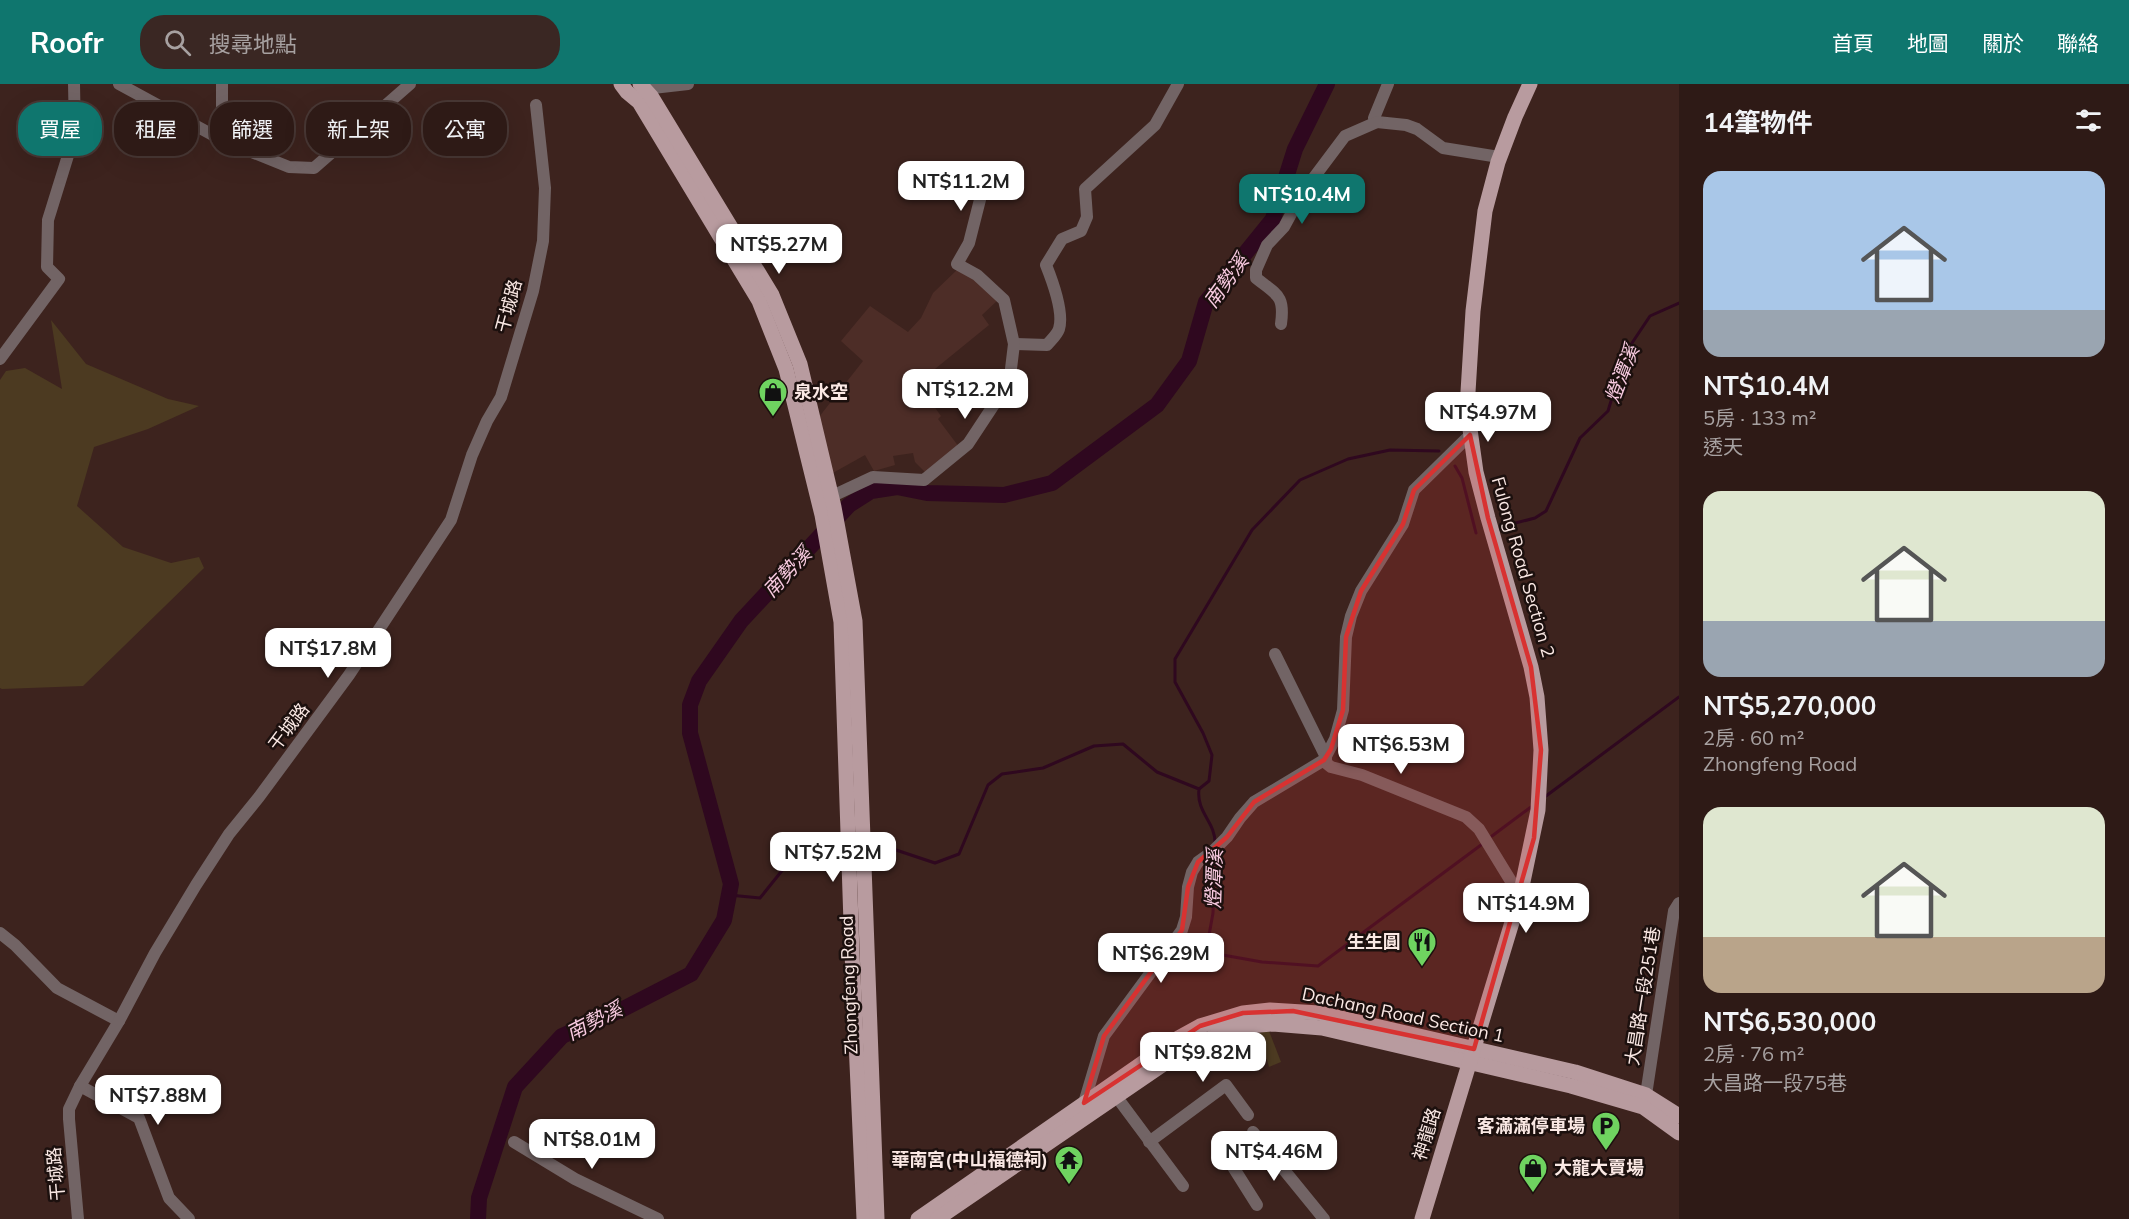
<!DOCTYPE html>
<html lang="zh-TW">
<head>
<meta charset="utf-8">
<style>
  :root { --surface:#2e1a16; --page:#3a2723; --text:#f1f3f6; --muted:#a7a1a1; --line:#493835; --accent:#0f766e }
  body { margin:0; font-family:Mulish,"Noto Sans TC",sans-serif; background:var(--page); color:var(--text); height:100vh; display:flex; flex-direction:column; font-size:22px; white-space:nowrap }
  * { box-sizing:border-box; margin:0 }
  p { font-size:20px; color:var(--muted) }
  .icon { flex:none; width:33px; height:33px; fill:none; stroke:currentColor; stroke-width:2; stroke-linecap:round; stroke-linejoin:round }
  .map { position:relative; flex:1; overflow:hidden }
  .side { display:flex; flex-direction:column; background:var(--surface); width:450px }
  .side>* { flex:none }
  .hud { position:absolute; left:18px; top:18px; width:570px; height:54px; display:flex; gap:12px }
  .price { position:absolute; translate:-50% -51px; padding:0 14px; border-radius:12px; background:#fff; color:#222; font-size:20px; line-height:39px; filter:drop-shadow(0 2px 3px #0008) }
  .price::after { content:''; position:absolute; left:50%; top:36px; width:18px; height:14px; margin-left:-9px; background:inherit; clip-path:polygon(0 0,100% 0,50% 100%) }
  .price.active { background:var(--accent); color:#fff }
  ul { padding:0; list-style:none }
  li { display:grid; align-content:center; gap:12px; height:318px; padding:0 24px }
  li span { display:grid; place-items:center; height:186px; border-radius:18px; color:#555 }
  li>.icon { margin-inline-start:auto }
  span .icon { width:108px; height:108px; fill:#fffc; stroke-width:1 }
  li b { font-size:26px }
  h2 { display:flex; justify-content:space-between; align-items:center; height:72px; padding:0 24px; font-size:26px }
  .tag { padding:0 21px; border-radius:24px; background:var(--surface); box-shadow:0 6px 24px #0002,0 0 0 2px var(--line); font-size:21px; line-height:54px }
  .tag.active { background:var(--accent); color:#fff }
  header { display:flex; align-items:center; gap:36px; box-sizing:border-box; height:84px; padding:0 30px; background:var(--accent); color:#fff }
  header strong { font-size:28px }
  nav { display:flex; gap:33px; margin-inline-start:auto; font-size:21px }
  .search { width:420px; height:54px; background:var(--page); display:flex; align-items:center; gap:15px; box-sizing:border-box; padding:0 21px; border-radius:24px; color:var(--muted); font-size:22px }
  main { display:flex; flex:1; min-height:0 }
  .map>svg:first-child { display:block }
</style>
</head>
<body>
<header>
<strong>Roofr</strong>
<div class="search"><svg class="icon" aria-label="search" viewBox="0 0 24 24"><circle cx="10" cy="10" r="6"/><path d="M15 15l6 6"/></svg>搜尋地點</div>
<nav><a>首頁</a><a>地圖</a><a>關於</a><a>聯絡</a></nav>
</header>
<main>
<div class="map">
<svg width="1679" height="1135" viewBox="0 0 1679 1135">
  <rect width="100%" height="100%" fill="#3d231e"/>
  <path fill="#4d2d27" d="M 959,184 L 999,215 L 982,231 L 989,241 L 903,311 L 910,318 L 923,307 L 941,332 L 938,335 L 959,363 L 926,389 L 915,378 L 913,369 L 893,372 L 895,381 L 874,387 L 865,371 L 831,390 L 819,333 L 863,277 L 841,257 L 870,222 L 908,248 L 921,234 L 933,209 Z"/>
  <g fill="#4c3a21">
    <path d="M 51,236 L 86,280 L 168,315 L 199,322 L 148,345 L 94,363 L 77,422 L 123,463 L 171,479 L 199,473 L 204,484 L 83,602 L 2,605 L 0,604 L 0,296 L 6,287 L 25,284 L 62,305 Z"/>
    <path d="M 1269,947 L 1281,978 L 1269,983 L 1259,949 Z"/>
  </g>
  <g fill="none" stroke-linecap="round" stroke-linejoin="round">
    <g stroke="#2f081f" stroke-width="3">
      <path d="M 1455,382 L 1462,394 L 1476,449"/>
      <path d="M 1504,442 L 1535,434 L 1546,427 L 1580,354 L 1608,327 L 1626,268 L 1650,232 L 1679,219"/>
      <path d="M 1199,705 L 1209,697 L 1212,671 L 1203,649 L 1175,598 L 1175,575 L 1252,446 L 1300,396 L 1348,375 L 1390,366 L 1439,367"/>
      <path d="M 1546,712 L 1679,613"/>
      <path d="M 1492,752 L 1531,723"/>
      <path d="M 870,768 L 887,763 L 935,779 L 959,770 L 988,701 L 1002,690 L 1043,684 L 1094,662 L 1123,660 L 1157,688 L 1199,705 C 1196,729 1216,738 1215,760"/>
      <path d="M 1215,770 L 1213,829 L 1206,868 L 1262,878 L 1318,882 L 1481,761"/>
      <path d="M 729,811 L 760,814 L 797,768 L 839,777 L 844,776"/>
    </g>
    <path stroke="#2f081f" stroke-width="16" d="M 478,1135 L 479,1114 L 515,1003 L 562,952 L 623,925 L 691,890 L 724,836 L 731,800 L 690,649 L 690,621 L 699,597 L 741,537 L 849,421 L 871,407 L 897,403 L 927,409 L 1004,411 L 1052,399 L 1157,321 L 1189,277 L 1206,218 L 1273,135 L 1295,65 L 1327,0"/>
    <g stroke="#726465" stroke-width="12">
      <path d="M 119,0 L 222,56 L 289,83 L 314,84 L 410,0"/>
      <path d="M 1388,0 L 1374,34 L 1377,38 L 1406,41 L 1417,45 L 1443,64 L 1499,73"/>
      <path d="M 644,5 L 688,0"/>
      <path d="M 222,56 L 222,0"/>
      <path d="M 1281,240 C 1285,211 1277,211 1256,194 L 1256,186 L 1267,161 L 1284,143 L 1303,108 L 1345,52 L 1377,38"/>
      <path d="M 1014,260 L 1047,261 C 1051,256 1057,251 1059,245 C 1064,229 1052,196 1046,181 L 1062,155 L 1081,147 L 1087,133 L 1085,105 L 1155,41 L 1178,0"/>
      <path d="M 0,275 L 59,195 L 47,183 L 48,136 L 75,49 L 74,0"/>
      <path d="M 826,415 L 873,393 L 924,396 L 968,360 L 1001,310 L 1010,293 L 1014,260 L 1004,216 L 977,191 L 957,180 L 969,159 L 988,84"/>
      <path d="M 1275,570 L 1326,673 L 1326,679 L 1331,683 L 1362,691 L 1466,733 L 1479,745 L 1520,812"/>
      <path d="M 0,849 L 15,861 L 57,904 L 119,937"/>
      <path d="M 80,1002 L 139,1034 L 169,1114 L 189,1135"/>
      <path d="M 1646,1011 L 1674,827 L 1679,819"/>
      <path d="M 1116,1012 L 1183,1102"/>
      <path d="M 1084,1019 L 1104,952 L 1182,846 L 1186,833 L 1188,803 L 1192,788 L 1198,778 L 1212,768 L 1227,753 L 1240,734 L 1254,718 L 1324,676 L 1335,655 L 1343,626 L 1346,553 L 1351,532 L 1361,507 L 1403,440 L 1414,406 L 1470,351"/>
      <path d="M 1253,1048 L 1324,1135"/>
      <path d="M 514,1058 L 575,1095 L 658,1135"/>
      <path d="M 1149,1058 L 1226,1001 L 1248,1031"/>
      <path d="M 1223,1067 L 1257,1121"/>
      <path d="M 78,1135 L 69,1035 L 69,1025 L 80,1002 L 119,937 L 155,869 L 196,801 L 229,750 L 259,713 L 349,591 L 451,436 L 472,371 L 487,337 L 501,313 L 533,207 L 543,157 L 545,104 L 536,21"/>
    </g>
    <g stroke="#b89b9f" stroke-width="15">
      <path d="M 621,0 L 627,8 L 639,18 L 759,217 L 786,285 L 822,431 L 841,538 L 852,869 L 864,1135"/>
      <path d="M 640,0 L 651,12 L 772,211 L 800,280 L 834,423 L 855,537 L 877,1135"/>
      <path d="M 918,1135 L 1180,953 L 1200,942 L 1243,929 L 1270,926 L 1319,929 L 1575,988 L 1646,1011 L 1679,1032"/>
      <path d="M 937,1135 L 1184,966 L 1224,948 L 1248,942 L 1273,940 L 1322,944 L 1571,1002 L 1643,1023 L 1679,1049"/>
      <path d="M 1422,1135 L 1520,812 L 1538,726 L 1541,666 L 1537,613 L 1531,583 L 1488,434 L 1476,388 L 1467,324 L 1473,227 L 1485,127 L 1498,78 L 1515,33 L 1530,0"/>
    </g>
  </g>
  <path fill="#d83231" fill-opacity="0.2" stroke="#d83231" stroke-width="4.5" stroke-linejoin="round" d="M 1470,351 L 1488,434 L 1531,583 L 1541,666 L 1534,754 L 1474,965 L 1293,927 L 1243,929 L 1200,942 L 1084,1019 L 1104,952 L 1182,846 L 1188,803 L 1198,778 L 1227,753 L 1254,718 L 1324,676 L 1331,665 L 1343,626 L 1346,553 L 1361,507 L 1403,440 L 1414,406 Z"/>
  <defs>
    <g id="shop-pin" transform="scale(1.5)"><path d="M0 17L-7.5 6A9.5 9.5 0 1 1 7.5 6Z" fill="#6fd360" stroke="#1c100e"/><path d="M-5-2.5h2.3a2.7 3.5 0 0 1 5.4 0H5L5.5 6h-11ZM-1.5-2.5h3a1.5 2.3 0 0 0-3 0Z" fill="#111"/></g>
    <g id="restaurant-pin" transform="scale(1.5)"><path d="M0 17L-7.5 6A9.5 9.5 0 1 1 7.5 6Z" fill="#6fd360" stroke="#1c100e"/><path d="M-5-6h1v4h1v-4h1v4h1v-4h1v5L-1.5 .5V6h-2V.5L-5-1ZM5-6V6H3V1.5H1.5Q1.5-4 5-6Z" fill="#111"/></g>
    <g id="parking-pin" transform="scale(1.5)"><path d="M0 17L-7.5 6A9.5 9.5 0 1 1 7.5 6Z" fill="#6fd360" stroke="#1c100e"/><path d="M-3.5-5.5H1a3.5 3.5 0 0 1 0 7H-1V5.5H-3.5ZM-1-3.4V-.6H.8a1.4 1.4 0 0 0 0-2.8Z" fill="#111"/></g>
    <g id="temple-pin" transform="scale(1.5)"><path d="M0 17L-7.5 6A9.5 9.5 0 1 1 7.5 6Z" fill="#6fd360" stroke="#1c100e"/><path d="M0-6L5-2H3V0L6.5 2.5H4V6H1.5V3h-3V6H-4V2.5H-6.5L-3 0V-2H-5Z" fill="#111"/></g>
  </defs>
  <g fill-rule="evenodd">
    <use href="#shop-pin" x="773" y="308"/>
    <use href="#restaurant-pin" x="1422" y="858"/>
    <use href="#parking-pin" x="1606" y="1042"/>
    <use href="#temple-pin" x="1069" y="1076"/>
    <use href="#shop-pin" x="1533" y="1084"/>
  </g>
  <g text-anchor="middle" stroke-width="5" stroke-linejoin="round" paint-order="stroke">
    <g font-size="18" fill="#fae8e4" stroke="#1c100e">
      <text transform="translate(509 222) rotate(-75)" y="6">干城路</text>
      <text transform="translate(1523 483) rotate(74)" y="6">Fulong Road Section 2</text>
      <text transform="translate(289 643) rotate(-53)" y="6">干城路</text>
      <text transform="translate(849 901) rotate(-92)" y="6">Zhongfeng Road</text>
      <text transform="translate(1643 912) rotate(-81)" y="6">大昌路一段251巷</text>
      <text transform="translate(1403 931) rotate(12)" y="6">Dachang Road Section 1</text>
      <text transform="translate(1427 1050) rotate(-73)" y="6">神龍路</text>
      <text transform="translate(56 1090) rotate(-95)" y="6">干城路</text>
    </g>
    <g font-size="18" font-weight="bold" fill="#fae8e4" stroke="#1c100e" text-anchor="end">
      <text x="794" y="314" text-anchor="start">泉水空</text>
      <text x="1401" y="864">生生圓</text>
      <text x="1585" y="1048">客滿滿停車場</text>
      <text x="1048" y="1082">華南宮(中山福德祠)</text>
      <text x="1554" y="1090" text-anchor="start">大龍大賣場</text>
    </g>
    <g font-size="20" font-style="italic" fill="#f8cae0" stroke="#1c100e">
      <text transform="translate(1226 197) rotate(-54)" y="7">南勢溪</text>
      <text transform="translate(1622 290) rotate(-69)" y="7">燈潭溪</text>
      <text transform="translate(787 488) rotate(-47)" y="7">南勢溪</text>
      <text transform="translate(1214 795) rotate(-88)" y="7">燈潭溪</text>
      <text transform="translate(594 937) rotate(-27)" y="7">南勢溪</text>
    </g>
  </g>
</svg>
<b class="price" style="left:961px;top:128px">NT$11.2M</b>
<b class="price active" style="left:1302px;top:141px">NT$10.4M</b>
<b class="price" style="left:779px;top:191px">NT$5.27M</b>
<b class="price" style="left:965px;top:336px">NT$12.2M</b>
<b class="price" style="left:1488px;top:359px">NT$4.97M</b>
<b class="price" style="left:328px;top:595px">NT$17.8M</b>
<b class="price" style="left:1401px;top:691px">NT$6.53M</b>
<b class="price" style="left:833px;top:799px">NT$7.52M</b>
<b class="price" style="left:1526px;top:850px">NT$14.9M</b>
<b class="price" style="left:1161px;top:900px">NT$6.29M</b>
<b class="price" style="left:1203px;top:999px">NT$9.82M</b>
<b class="price" style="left:158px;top:1042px">NT$7.88M</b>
<b class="price" style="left:592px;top:1086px">NT$8.01M</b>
<b class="price" style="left:1274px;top:1098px">NT$4.46M</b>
<div class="hud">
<a class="tag active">買屋</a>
<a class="tag">租屋</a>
<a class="tag">篩選</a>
<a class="tag">新上架</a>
<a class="tag">公寓</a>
</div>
</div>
<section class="side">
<h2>14筆物件<svg class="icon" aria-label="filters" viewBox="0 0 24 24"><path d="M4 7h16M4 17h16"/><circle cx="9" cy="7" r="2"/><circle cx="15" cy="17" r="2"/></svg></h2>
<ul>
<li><span style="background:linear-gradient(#a9c7e8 75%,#9aa5b1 0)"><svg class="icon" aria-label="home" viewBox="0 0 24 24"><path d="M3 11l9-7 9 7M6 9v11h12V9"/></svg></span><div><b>NT$10.4M</b><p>5房 · 133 m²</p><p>透天</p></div></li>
<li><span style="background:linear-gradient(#dfe7d0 70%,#9aa5b1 0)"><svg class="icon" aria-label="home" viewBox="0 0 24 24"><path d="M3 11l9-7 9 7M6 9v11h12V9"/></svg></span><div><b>NT$5,270,000</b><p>2房 · 60 m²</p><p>Zhongfeng Road</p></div></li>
<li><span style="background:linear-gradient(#dfe7d0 70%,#b9a48a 0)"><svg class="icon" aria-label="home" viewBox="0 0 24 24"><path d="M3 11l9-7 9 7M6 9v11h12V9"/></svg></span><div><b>NT$6,530,000</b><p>2房 · 76 m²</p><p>大昌路一段75巷</p></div></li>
</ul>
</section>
</main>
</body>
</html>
